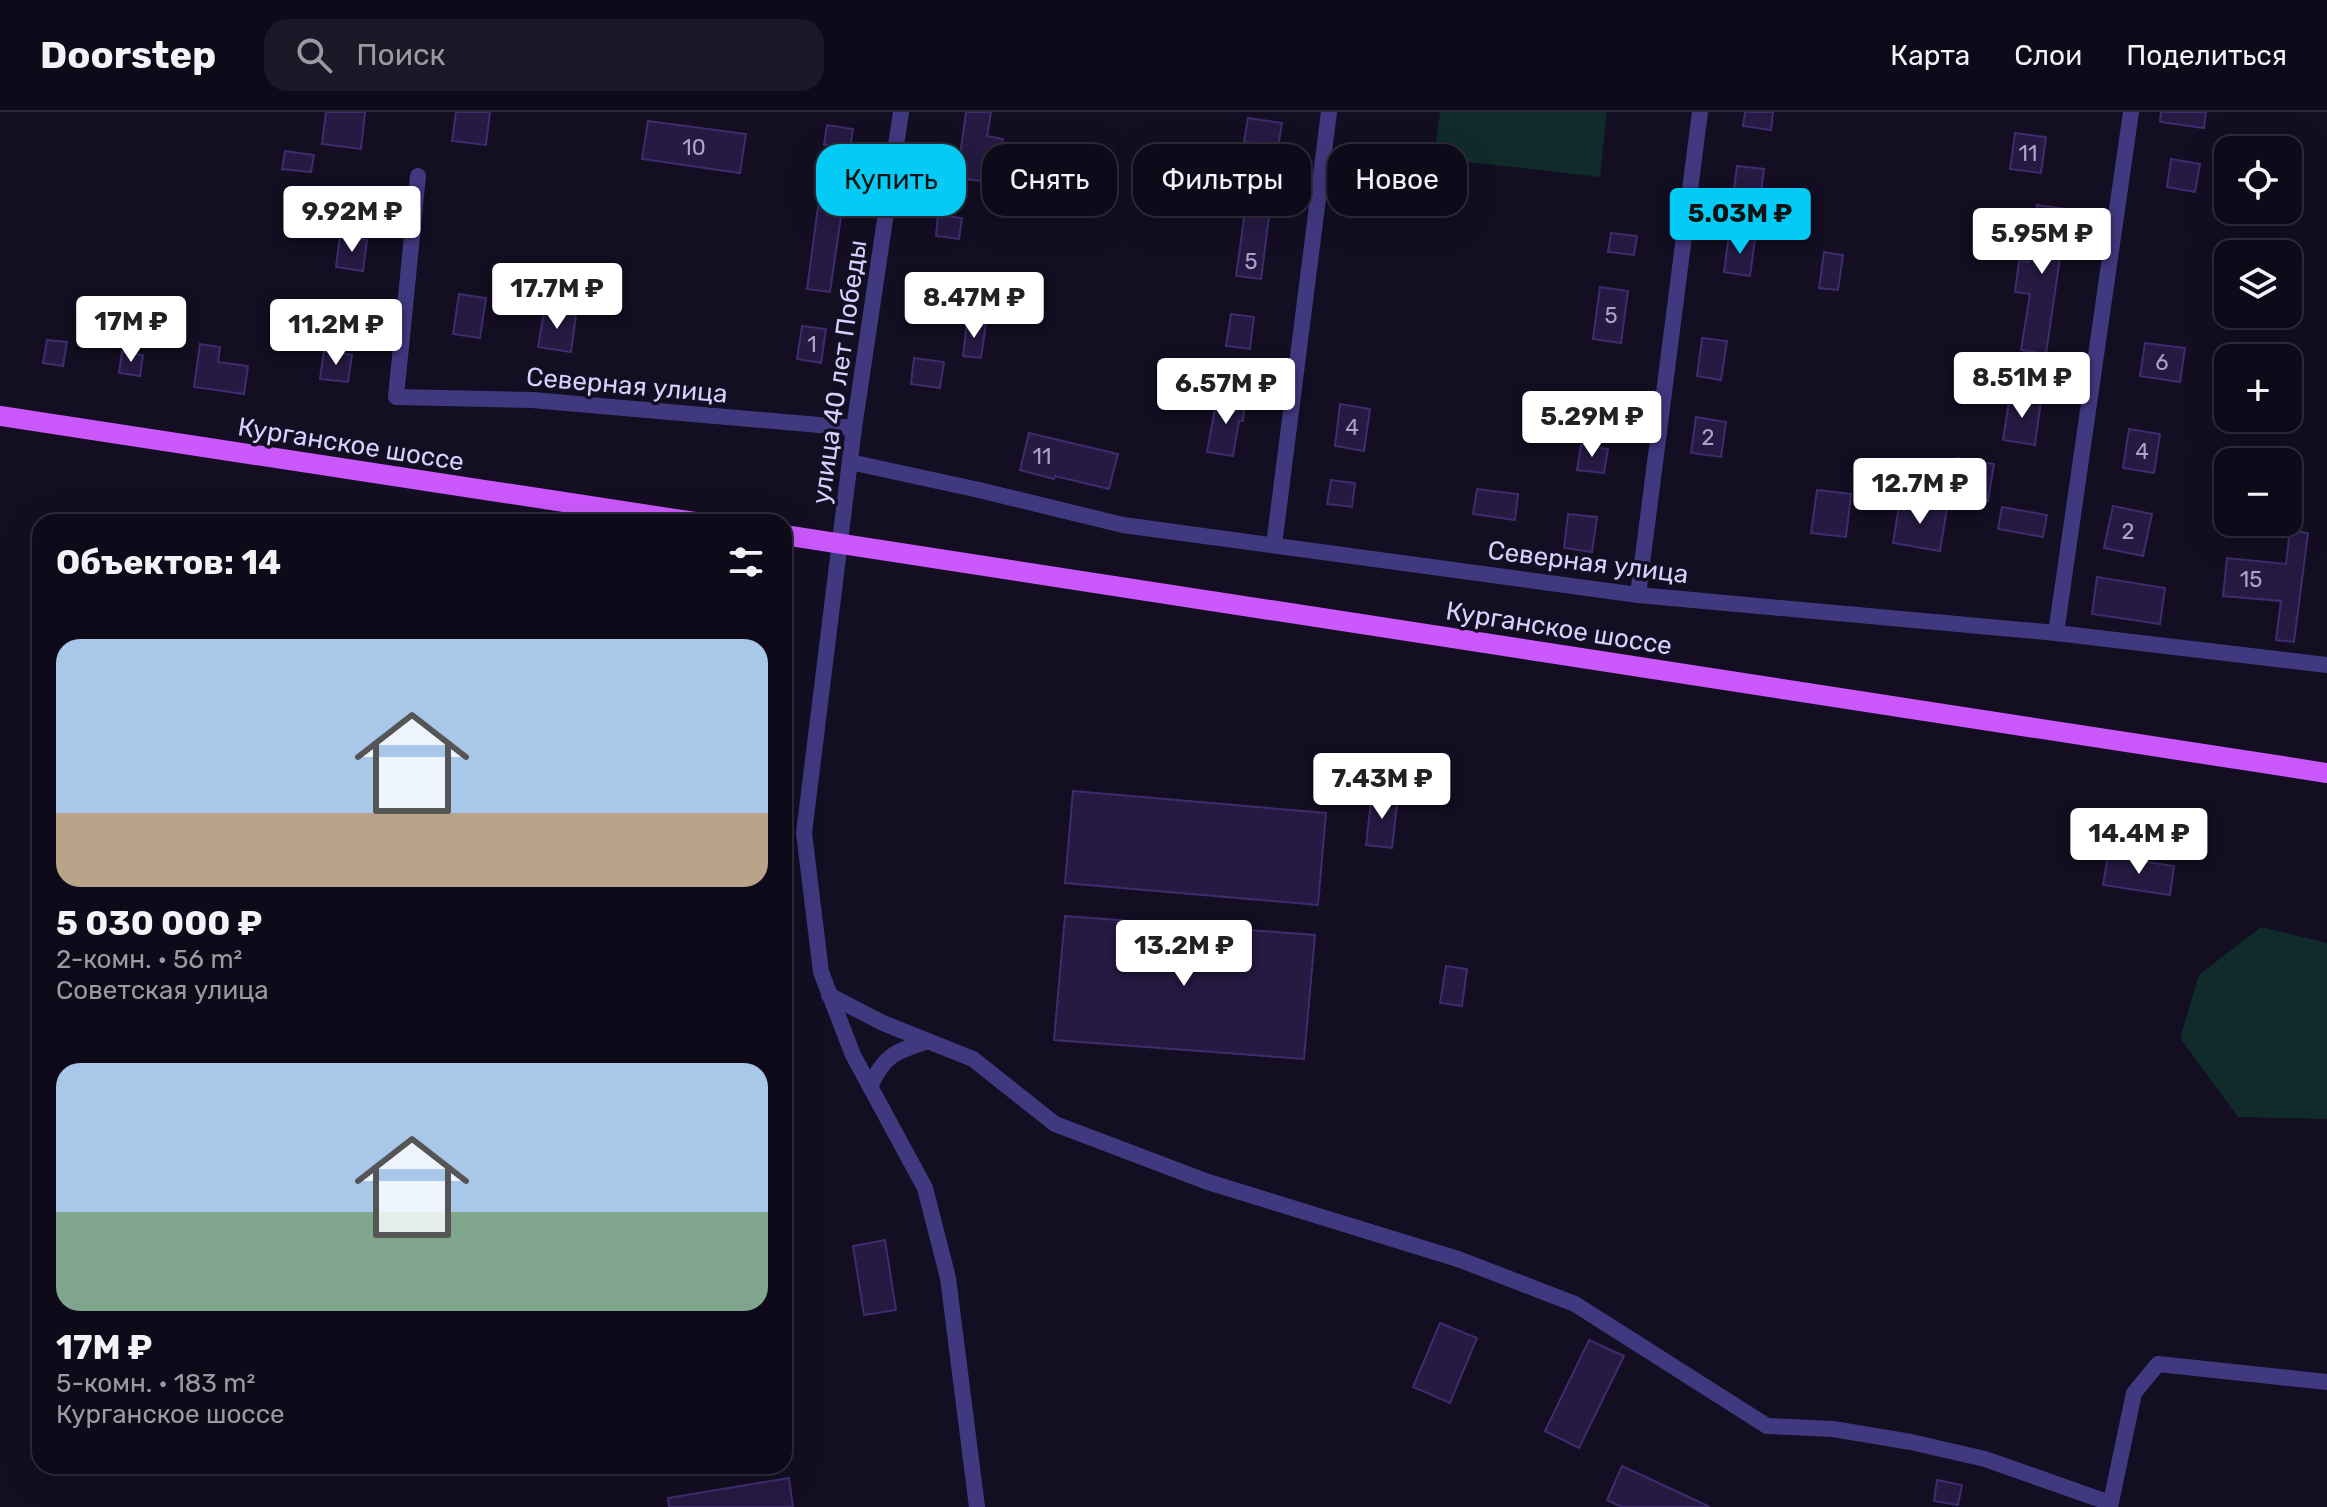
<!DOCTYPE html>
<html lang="ru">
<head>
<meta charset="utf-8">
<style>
  :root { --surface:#0e0a1a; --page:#1c1827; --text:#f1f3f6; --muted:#9b9aa2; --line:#2e2b39; --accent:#04cbf6 }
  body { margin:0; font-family:Rubik,sans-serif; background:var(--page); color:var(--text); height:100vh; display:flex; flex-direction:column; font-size:30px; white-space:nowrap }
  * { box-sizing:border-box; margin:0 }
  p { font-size:26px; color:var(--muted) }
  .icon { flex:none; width:44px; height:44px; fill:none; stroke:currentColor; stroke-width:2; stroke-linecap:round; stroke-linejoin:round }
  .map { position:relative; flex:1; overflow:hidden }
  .sheet { position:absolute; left:32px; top:402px; width:760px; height:960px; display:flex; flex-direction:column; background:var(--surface); border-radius:24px; box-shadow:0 8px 32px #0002,0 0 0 2px var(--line) }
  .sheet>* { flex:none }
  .hud { position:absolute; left:816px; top:32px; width:760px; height:72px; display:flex; gap:16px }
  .tools { position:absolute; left:2214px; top:24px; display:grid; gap:16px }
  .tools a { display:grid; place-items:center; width:88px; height:88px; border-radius:16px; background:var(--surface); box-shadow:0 8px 32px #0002,0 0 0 2px var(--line); font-size:40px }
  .price { position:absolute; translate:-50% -68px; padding:0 18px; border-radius:8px; background:#fff; color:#222; font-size:26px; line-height:52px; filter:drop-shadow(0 2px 4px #0008) }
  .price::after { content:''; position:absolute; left:50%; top:48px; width:24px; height:18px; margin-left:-12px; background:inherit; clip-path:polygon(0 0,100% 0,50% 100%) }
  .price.current { background:var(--accent); color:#111 }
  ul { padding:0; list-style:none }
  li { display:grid; align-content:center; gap:16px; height:424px; padding:0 24px }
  li span { display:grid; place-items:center; height:248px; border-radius:24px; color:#555 }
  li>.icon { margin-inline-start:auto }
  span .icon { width:144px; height:144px; fill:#fffc; stroke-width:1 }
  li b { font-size:34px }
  h2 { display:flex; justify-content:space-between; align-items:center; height:96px; padding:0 24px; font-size:34px }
  .tag { padding:0 28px; border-radius:24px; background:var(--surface); box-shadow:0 8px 32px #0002,0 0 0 2px var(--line); font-size:28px; line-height:72px }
  .tag.current { background:var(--accent); color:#111 }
  header { display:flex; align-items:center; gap:48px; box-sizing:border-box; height:112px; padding:0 40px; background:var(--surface); border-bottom:2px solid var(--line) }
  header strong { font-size:38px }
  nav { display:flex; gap:44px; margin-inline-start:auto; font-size:28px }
  .search { width:560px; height:72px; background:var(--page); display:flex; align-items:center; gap:20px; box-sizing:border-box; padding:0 28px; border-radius:24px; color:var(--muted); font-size:30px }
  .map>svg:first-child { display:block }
</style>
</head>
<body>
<header>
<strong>Doorstep</strong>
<div class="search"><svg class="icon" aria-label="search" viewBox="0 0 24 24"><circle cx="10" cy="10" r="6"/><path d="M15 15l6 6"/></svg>Поиск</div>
<nav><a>Карта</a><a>Слои</a><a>Поделиться</a></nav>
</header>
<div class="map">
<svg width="2327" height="1395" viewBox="0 0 2327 1395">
  <rect width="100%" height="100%" fill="#130e22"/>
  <g fill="#112b2c">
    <path d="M 1440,0 L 1607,0 L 1600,65 L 1434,46 Z"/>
    <path d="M 2261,815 L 2327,831 L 2327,1007 L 2238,1005 L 2180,926 L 2199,863 Z"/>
  </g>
  <g fill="#251a42" stroke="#3e2d6e" stroke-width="2">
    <path d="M 326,0 L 365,0 L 361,37 L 322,32 Z"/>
    <path d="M 456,0 L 490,0 L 486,33 L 452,29 Z"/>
    <path d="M 966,0 L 991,0 L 987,24 L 1003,27 L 997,71 L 957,66 Z"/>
    <path d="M 1745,0 L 1773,0 L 1771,18 L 1743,14 Z"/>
    <path d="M 2161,0 L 2206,0 L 2204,16 L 2160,10 Z"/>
    <path d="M 1248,6 L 1282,11 L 1278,35 L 1244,30 Z"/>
    <path d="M 648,9 L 746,22 L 740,61 L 642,47 Z"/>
    <path d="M 827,13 L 853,17 L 850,37 L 824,33 Z"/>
    <path d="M 2015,21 L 2046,25 L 2041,61 L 2010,57 Z"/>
    <path d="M 285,39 L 314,43 L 311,60 L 282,57 Z"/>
    <path d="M 2171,47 L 2200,52 L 2195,80 L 2167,75 Z"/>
    <path d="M 1737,54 L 1764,57 L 1760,87 L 1733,84 Z"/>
    <path d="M 1250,64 L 1274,67 L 1261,167 L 1236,164 Z"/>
    <path d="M 820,80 L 844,84 L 830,180 L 807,177 Z"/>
    <path d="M 2037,93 L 2067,97 L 2046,242 L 2021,238 L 2030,182 L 2015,180 L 2019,149 L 2029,150 Z"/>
    <path d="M 938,103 L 962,106 L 959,127 L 936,124 Z"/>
    <path d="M 1611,121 L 1637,124 L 1634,143 L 1608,140 Z"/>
    <path d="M 1729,123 L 1755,127 L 1750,164 L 1724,160 Z"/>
    <path d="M 340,124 L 367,128 L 363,159 L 336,155 Z"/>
    <path d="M 1824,140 L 1843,143 L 1838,178 L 1819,176 Z"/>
    <path d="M 926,175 L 954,179 L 951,198 L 923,194 Z"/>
    <path d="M 1600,175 L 1628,179 L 1621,231 L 1593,227 Z"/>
    <path d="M 459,182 L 486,186 L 480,226 L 453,222 Z"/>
    <path d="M 544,199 L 576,203 L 571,240 L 538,235 Z"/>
    <path d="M 1231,202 L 1254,205 L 1250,237 L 1226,234 Z"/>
    <path d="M 967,210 L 986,212 L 981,246 L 963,244 Z"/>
    <path d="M 802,214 L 826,217 L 821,251 L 797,247 Z"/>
    <path d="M 1702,226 L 1727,229 L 1721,268 L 1697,264 Z"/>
    <path d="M 47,228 L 67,230 L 63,254 L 43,251 Z"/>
    <path d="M 2145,231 L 2185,236 L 2180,270 L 2140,264 Z"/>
    <path d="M 200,232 L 220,235 L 218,250 L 248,254 L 244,282 L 194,275 Z"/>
    <path d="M 324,239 L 352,243 L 348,270 L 320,267 Z"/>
    <path d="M 122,240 L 143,243 L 140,264 L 119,261 Z"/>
    <path d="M 914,246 L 944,250 L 940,276 L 911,272 Z"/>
    <path d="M 2010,283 L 2041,288 L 2035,333 L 2003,328 Z"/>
    <path d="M 1217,286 L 1245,289 L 1243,309 L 1239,309 L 1233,344 L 1207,340 Z"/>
    <path d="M 1340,292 L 1370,297 L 1364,339 L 1335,334 Z"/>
    <path d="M 1696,305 L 1726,310 L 1721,345 L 1691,341 Z"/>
    <path d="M 2129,317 L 2160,322 L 2154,361 L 2123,356 Z"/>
    <path d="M 1029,321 L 1118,342 L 1109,377 L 1055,364 L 1054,367 L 1020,358 Z"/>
    <path d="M 1581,333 L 1608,337 L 1604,361 L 1577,358 Z"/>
    <path d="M 1957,346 L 1994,352 L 1988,389 L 1951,383 Z"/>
    <path d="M 1331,368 L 1355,371 L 1352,395 L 1327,392 Z"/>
    <path d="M 1477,377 L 1518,382 L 1515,408 L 1473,402 Z"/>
    <path d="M 1817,378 L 1851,382 L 1846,425 L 1811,421 Z"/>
    <path d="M 1900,388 L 1947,396 L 1940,439 L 1893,431 Z"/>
    <path d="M 2113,394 L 2152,402 L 2143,444 L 2104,436 Z"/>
    <path d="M 2002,395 L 2047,403 L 2043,425 L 1998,417 Z"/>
    <path d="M 1568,402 L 1597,405 L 1592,440 L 1564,436 Z"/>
    <path d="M 2290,418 L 2308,421 L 2294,530 L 2276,528 L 2281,489 L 2223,484 L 2227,446 L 2286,452 Z"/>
    <path d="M 2097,465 L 2165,476 L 2160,512 L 2092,502 Z"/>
    <path d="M 1073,679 L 1326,701 L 1318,793 L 1065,771 Z"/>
    <path d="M 1372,681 L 1398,685 L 1392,736 L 1366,733 Z"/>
    <path d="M 2108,744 L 2174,754 L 2170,783 L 2103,773 Z"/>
    <path d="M 1065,804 L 1315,823 L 1304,947 L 1054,928 Z"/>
    <path d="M 1446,854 L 1467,857 L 1462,894 L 1440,891 Z"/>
    <path d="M 885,1128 L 896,1198 L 864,1203 L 853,1134 Z"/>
    <path d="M 1440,1211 L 1477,1226 L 1450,1291 L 1413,1275 Z"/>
    <path d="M 1589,1228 L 1624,1244 L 1579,1336 L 1545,1319 Z"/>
    <path d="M 1622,1354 L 1710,1395 L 1622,1395 L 1607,1388 Z"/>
    <path d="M 789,1366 L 793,1395 L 669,1395 L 668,1386 Z"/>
    <path d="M 1937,1368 L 1962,1373 L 1958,1393 L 1934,1389 Z"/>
  </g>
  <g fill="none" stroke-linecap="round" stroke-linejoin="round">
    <g stroke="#413980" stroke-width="16">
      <path d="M 901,0 L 854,316 L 804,721 L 821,860 L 853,943 L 925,1076 L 948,1166 L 977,1395"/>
      <path d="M 418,64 L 396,285 L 532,288 L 854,316"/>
      <path d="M 850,350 L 979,378 L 1123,413 L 1638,483 L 2056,521 L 2327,553"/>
      <path d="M 1274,433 L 1329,0"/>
      <path d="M 1638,483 L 1700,0"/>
      <path d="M 2056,521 L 2131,0"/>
      <path d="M 829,883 L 883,911 L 973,947 L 1055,1012 L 1208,1070 L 1458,1147 L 1575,1192 L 1767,1314 L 1833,1317 L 1911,1330 L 1985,1347 L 2110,1391"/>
      <path d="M 870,975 C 884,943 896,939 928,929"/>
      <path d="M 2110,1395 L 2134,1281 L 2158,1252 L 2327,1270"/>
    </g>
    <g stroke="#cb58fc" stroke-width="20">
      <path d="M 0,304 L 695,410"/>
      <path d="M 784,423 L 2327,661"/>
    </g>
  </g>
  <g text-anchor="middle" stroke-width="7" stroke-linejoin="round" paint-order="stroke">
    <g font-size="22" fill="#aba2cf">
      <text x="694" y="43">10</text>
      <text x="2028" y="49">11</text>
      <text x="1251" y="157">5</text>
      <text x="1611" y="211">5</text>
      <text x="812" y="240">1</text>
      <text x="2162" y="258">6</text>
      <text x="1352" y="323">4</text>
      <text x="1708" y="333">2</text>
      <text x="2142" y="347">4</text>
      <text x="1042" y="352">11</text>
      <text x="2128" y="427">2</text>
      <text x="2251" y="475">15</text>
    </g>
    <g font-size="26" fill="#d8cffe" stroke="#130e22">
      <text transform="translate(839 260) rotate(-82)" y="9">улица 40 лет Победы</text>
      <text transform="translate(627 273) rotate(5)" y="9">Северная улица</text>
      <text transform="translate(351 332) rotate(9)" y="9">Курганское шоссе</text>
      <text transform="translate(1588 450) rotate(7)" y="9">Северная улица</text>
      <text transform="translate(1559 516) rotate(9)" y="9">Курганское шоссе</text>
    </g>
  </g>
</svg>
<div class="tools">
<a><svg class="icon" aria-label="locate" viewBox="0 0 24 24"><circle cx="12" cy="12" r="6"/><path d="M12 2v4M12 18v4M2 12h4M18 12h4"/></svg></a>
<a><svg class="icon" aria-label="layers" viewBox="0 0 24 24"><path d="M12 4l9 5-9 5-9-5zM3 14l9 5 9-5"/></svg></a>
<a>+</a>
<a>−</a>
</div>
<b class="price" style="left:352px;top:142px">9.92M ₽</b>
<b class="price current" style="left:1740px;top:144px">5.03M ₽</b>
<b class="price" style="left:2042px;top:164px">5.95M ₽</b>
<b class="price" style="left:557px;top:219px">17.7M ₽</b>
<b class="price" style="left:974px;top:228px">8.47M ₽</b>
<b class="price" style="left:131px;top:252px">17M ₽</b>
<b class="price" style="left:336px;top:255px">11.2M ₽</b>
<b class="price" style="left:2022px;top:308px">8.51M ₽</b>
<b class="price" style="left:1226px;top:314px">6.57M ₽</b>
<b class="price" style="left:1592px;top:347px">5.29M ₽</b>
<b class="price" style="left:1920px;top:414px">12.7M ₽</b>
<b class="price" style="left:1382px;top:709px">7.43M ₽</b>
<b class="price" style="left:2139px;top:764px">14.4M ₽</b>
<b class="price" style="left:1184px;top:876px">13.2M ₽</b>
<div class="hud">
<a class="tag current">Купить</a>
<a class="tag">Снять</a>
<a class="tag">Фильтры</a>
<a class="tag">Новое</a>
</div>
<section class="sheet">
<h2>Объектов: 14<svg class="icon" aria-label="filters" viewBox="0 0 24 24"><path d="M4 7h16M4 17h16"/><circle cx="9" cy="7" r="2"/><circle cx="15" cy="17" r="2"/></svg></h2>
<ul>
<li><span style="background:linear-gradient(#a9c7e8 70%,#b9a48a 0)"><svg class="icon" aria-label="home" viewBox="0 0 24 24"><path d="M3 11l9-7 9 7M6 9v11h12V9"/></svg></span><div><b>5 030 000 ₽</b><p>2-комн. · 56 m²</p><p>Советская улица</p></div></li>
<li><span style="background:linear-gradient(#a9c7e8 60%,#7fa58c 0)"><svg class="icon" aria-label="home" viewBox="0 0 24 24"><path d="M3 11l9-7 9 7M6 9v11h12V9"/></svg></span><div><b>17M ₽</b><p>5-комн. · 183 m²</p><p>Курганское шоссе</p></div></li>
</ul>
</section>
</div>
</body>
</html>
